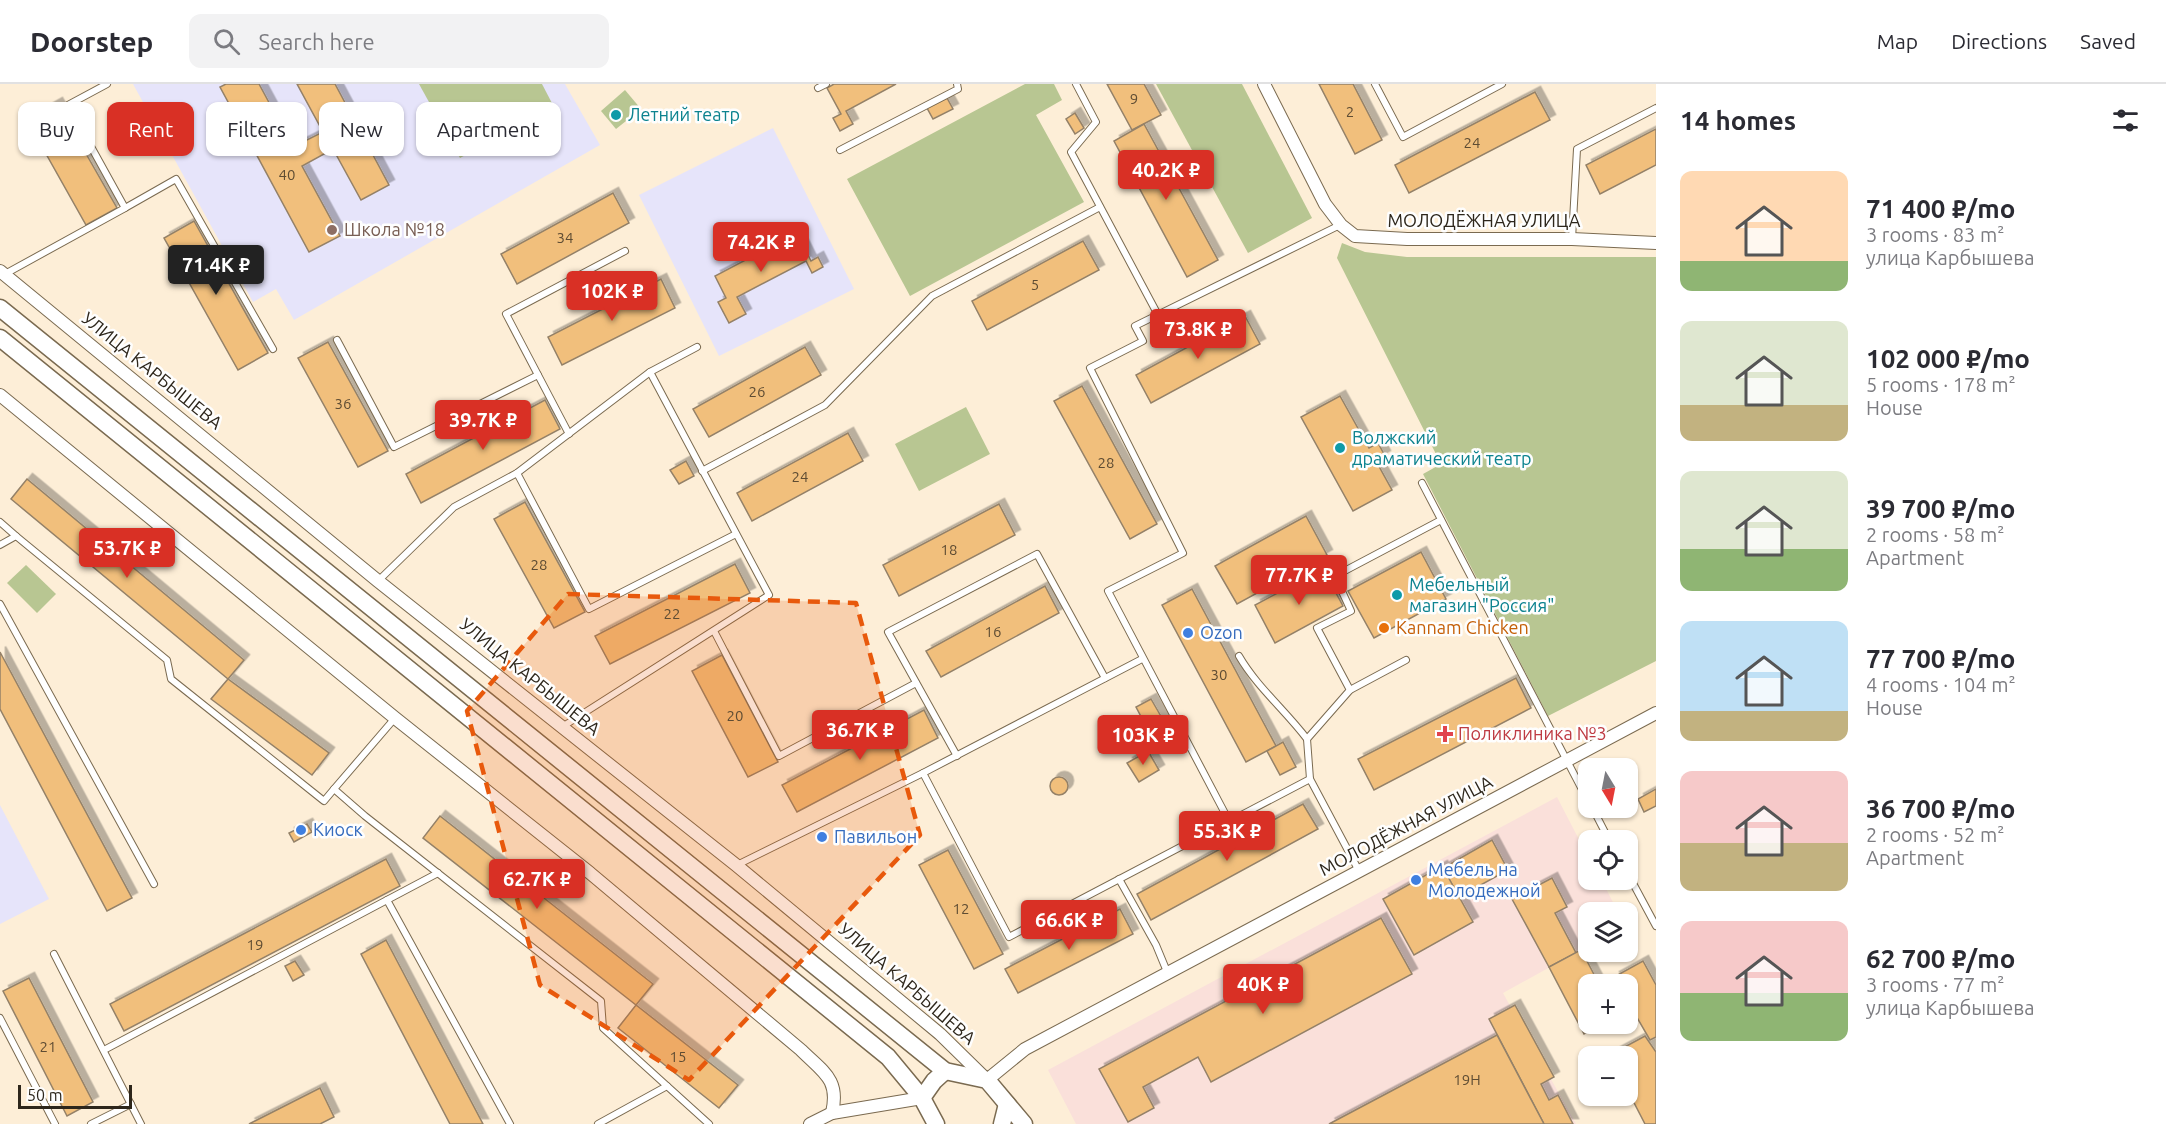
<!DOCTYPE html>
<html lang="en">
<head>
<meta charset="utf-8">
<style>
  :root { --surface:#fff; --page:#f2f2f3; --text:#2b2b33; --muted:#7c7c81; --line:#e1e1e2; --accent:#d93025 }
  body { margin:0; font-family:Ubuntu,sans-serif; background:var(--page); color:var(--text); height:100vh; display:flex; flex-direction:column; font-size:22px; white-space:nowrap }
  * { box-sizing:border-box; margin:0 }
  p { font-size:20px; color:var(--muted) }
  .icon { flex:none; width:33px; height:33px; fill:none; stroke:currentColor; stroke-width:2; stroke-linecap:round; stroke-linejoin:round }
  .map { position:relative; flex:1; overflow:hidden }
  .details { display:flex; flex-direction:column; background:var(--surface); width:510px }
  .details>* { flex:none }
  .guide { position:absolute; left:18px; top:18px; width:570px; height:54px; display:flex; gap:12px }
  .needle { width:39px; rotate:170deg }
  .buttons { position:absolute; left:1578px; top:674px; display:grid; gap:12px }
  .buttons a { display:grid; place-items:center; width:60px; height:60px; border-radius:12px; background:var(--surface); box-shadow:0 2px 4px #0004; font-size:30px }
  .scale { position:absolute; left:18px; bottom:15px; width:114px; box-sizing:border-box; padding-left:6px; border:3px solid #2d261b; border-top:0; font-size:16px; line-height:21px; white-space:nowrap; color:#2d261b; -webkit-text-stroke:4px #fefefe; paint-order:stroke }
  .price { position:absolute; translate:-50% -51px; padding:0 14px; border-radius:6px; background:var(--accent); color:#fff; font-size:20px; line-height:39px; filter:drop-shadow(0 2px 3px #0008) }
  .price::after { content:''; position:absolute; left:50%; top:36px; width:18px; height:14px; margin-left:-9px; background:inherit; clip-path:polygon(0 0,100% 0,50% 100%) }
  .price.active { background:#222; color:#fff }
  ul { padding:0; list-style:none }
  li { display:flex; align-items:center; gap:18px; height:150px; padding:0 24px }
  li span { display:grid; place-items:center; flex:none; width:168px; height:120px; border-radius:12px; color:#555 }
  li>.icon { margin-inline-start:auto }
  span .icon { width:72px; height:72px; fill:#fffc; stroke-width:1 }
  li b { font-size:26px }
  h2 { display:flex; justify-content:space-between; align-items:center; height:72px; padding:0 24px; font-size:26px }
  .tag { padding:0 21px; border-radius:12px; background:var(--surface); box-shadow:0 2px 4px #0004; font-size:21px; line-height:54px }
  .tag.active { background:var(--accent); color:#fff }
  header { display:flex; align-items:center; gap:36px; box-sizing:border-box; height:84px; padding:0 30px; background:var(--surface); border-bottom:2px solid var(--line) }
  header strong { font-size:28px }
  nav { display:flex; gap:33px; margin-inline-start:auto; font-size:21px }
  .search { width:420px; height:54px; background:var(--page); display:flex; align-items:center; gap:15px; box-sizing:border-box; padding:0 21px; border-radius:12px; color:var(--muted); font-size:22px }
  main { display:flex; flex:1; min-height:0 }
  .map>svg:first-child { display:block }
</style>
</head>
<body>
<header>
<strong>Doorstep</strong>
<div class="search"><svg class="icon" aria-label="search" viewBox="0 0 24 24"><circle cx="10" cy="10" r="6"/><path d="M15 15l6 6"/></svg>Search here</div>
<nav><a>Map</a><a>Directions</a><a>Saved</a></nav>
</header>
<main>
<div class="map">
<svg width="1656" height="1040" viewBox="0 0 1656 1040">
  <defs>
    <filter id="shadow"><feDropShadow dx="5.5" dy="-5.5" stdDeviation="0" flood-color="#0004"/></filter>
  </defs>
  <rect width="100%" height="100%" fill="#fdeed7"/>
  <path fill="#fae0da" d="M 1557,713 L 1588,773 L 1588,795 L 1601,795 L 1618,828 L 1588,828 L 1588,862 L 1503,909 L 1576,1040 L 1076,1040 L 1048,986 Z"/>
  <g fill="#e6e4fa">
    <path d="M 133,0 L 565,0 L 600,61 L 294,236 L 276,205 L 253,218 Z"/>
    <path d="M 773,44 L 854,205 L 719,272 L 639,111 Z"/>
    <path d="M 0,721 L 49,815 L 0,840 Z"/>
  </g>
  <g fill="#b8c692">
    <path d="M 419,0 L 542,0 L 554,23 L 460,74 Z"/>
    <path d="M 1025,0 L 1054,0 L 1062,16 L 1036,31 L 1084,118 L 910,212 L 847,95 Z"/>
    <path d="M 1156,0 L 1242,0 L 1312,134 L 1248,169 Z"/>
    <path d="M 625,6 L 641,25 L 616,45 L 601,27 Z"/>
    <path d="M 1342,159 L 1365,168 L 1407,173 L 1656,173 L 1656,577 L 1548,632 L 1423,390 L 1441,380 L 1337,174 Z"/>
    <path d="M 966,323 L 990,370 L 919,407 L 895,360 Z"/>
    <path d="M 26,481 L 56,510 L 37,529 L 7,499 Z"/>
  </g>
  <g fill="#f1bf7b" stroke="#948168" stroke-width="1.5" filter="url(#shadow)">
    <path d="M 226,0 L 259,0 L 293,63 L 323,48 L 297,0 L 335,0 L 389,101 L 361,116 L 333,65 L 302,82 L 340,152 L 309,168 L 220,3 Z"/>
    <path d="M 834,0 L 896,0 L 846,27 L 853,40 L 840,47 L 833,34 L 841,30 L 827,4 Z"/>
    <path d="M 1107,0 L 1144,0 L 1161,31 L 1132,46 Z"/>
    <path d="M 1319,0 L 1353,0 L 1382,56 L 1355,70 Z"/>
    <path d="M 1535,8 L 1550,36 L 1409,109 L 1395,81 Z"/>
    <path d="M 947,14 L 953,25 L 933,35 L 927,24 Z"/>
    <path d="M 57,19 L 117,124 L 86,141 L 27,36 Z"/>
    <path d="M 1075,29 L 1084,44 L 1075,50 L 1066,35 Z"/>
    <path d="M 1144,40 L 1218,176 L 1187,193 L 1114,57 Z"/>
    <path d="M 1656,45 L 1656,81 L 1600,110 L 1586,81 Z"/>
    <path d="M 613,109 L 629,139 L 517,200 L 501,170 Z"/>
    <path d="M 194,137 L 268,269 L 238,286 L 164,154 Z"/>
    <path d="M 797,149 L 811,177 L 818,173 L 823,183 L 812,189 L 806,177 L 737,213 L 746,230 L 729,239 L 718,218 L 726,214 L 715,192 Z"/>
    <path d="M 1083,157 L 1099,186 L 987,246 L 972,217 Z"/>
    <path d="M 661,195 L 675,224 L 562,281 L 548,253 Z"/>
    <path d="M 1245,232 L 1260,260 L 1151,319 L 1136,291 Z"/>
    <path d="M 328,258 L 388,367 L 358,383 L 298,274 Z"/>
    <path d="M 805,263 L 821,291 L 709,353 L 693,325 Z"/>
    <path d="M 1082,302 L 1157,440 L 1130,455 L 1054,317 Z"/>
    <path d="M 1340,312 L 1369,364 L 1378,359 L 1385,372 L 1376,377 L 1392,406 L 1353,427 L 1301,333 Z"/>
    <path d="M 545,316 L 560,345 L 421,419 L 406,390 Z"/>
    <path d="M 848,349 L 863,377 L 752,437 L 737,409 Z"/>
    <path d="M 686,377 L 694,392 L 679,400 L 670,386 Z"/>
    <path d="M 27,395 L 244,576 L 228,595 L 11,415 Z"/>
    <path d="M 525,418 L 585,528 L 554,544 L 494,435 Z"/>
    <path d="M 999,420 L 1015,451 L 899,512 L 883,481 Z"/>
    <path d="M 1306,432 L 1327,471 L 1237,520 L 1215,482 Z"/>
    <path d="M 1421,468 L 1446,515 L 1374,554 L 1348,507 Z"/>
    <path d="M 735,480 L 750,509 L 610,580 L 595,552 Z"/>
    <path d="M 1323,485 L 1343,522 L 1275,559 L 1255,521 Z"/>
    <path d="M 1045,502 L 1059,529 L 941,593 L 926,567 Z"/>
    <path d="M 1192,505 L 1276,662 L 1246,678 L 1162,521 Z"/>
    <path d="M 0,568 L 132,814 L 107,827 L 0,625 Z"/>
    <path d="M 722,571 L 778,678 L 748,693 L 692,587 Z"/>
    <path d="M 1516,594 L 1531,624 L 1374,706 L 1358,675 Z"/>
    <path d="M 228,595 L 329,669 L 312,691 L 211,615 Z"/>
    <path d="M 1151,615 L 1170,648 L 1154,657 L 1136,623 Z"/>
    <path d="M 924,626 L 938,654 L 797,728 L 782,701 Z"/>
    <path d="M 1283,658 L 1296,683 L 1280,691 L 1267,667 Z"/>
    <path d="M 1148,667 L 1159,686 L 1139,698 L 1127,679 Z"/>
    <circle cx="1059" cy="702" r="9"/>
    <path d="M 1656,705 L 1656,722 L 1644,728 L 1638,715 Z"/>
    <path d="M 1303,720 L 1318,745 L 1151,836 L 1137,810 Z"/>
    <path d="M 440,732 L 653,900 L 636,921 L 423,754 Z"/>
    <path d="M 307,740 L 312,748 L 294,758 L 289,749 Z"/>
    <path d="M 1492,756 L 1508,786 L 1459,813 L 1443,784 Z"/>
    <path d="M 948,766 L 1003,870 L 974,885 L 919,781 Z"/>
    <path d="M 386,775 L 400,802 L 124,947 L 110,920 Z"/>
    <path d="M 1442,782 L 1473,838 L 1414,871 L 1383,815 Z"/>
    <path d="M 1552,794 L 1567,823 L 1555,829 L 1576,869 L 1549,883 L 1512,815 Z"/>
    <path d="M 1120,825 L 1133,850 L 1018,909 L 1005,885 Z"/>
    <path d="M 1381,834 L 1412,890 L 1211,998 L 1198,973 L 1143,1003 L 1154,1024 L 1128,1038 L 1099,985 Z"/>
    <path d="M 386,856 L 483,1040 L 450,1040 L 361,870 Z"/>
    <path d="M 1588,862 L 1588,867 L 1591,867 L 1594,873 L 1587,877 L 1599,900 L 1588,900 L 1588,939 L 1602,939 L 1584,950 L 1549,883 Z"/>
    <path d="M 295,877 L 304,891 L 293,897 L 285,882 Z"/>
    <path d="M 1643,877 L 1656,901 L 1656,953 L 1650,956 L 1628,918 L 1628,900 L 1618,900 L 1614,893 Z"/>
    <path d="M 29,894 L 93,1018 L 67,1032 L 3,907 Z"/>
    <path d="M 636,921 L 738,1001 L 719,1024 L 618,944 Z"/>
    <path d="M 1515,921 L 1554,993 L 1541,1000 L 1549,1016 L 1558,1011 L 1573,1040 L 1544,1040 L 1489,935 Z"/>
    <path d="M 1497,951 L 1544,1040 L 1329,1040 Z"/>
    <path d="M 1645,952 L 1656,968 L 1656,1040 L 1645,1040 L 1628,1007 L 1628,972 L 1608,972 Z"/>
    <path d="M 320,1004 L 334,1033 L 320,1040 L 249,1040 Z"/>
  </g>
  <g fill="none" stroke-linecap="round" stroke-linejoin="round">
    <g stroke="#7a6a50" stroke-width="8">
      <g id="lane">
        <path d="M 1076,0 L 1096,38 L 1071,68 L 1158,231"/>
        <path d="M 1375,0 L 1403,53 L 1502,0"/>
        <path d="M 818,4 L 826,0"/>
        <path d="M 840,66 L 958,5 L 957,0"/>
        <path d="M 125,124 L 176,95 L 273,265"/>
        <path d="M 1572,155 L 1577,65 L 1656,24"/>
        <path d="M 5,190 L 125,124 L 68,21 L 107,0"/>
        <path d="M 337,256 L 394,363 L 538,291"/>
        <path d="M 569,350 L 506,230 L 625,167"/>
        <path d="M 702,387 L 825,321 L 932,212 L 1100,123"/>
        <path d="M 517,389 L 589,525 L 736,450"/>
        <path d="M 1422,399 L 1588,717"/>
        <path d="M 0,438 L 16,452"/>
        <path d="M 0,461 L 16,452 L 167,576 L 171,595 L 324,717 L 334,705"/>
        <path d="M 378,497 L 454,423 L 517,389 L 650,288 L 697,263"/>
        <path d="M 0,520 L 154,800"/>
        <path d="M 714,547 L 779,672 L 916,599"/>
        <path d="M 1239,572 C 1257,603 1285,626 1307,655"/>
        <path d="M 1142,575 L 923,689 L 1009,853 L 1310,695 L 1359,787"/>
        <path d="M 1350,606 L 1317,544 L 1351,527 L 1335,492 L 1441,436"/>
        <path d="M 395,634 L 334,705 L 365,732 L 601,917 L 603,944 L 667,1002"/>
        <path d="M 562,643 L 769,511 L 650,288"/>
        <path d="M 957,672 L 888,548 L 1037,470 L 1105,594"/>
        <path d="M 1310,695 L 1307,655 L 1350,606 L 1406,576"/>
        <path d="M 1592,723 L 1609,756"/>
        <path d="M 1229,737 L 1108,507 L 1183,469 L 1090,284 L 1143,257 L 1135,242 L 1340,141"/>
        <path d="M 737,781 L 923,689"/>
        <path d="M 438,789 L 387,816 L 510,1040"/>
        <path d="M 1628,790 L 1656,842"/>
        <path d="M 1119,795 L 1156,861 L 1168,890"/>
        <path d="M 54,870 L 141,1040"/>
        <path d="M 0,934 L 55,1040"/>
        <path d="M 104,966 L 387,816"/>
        <path d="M 91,1040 L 131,1020"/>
        <path d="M 598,1040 L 667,1002 L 709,1040"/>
      </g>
    </g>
    <g stroke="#7a6a50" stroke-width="14">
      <g id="street">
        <path d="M 1264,0 L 1325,120 L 1341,141 L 1355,152 L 1407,155 L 1572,155 L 1656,159"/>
        <path d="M 0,187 L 378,497 L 736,781 L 940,950 L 987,996 L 1025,965 L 1656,629"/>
        <path d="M 0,311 L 395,634 L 590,789 L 801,966 C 823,988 840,995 832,1029"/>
        <path d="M 810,1040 L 832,1029 L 922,1014"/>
      </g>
    </g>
    <g stroke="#7a6a50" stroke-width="19">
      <g id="secondary">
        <path d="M 0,224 L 945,987 L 987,996 L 1024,1040"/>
        <path d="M 0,254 L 888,973 L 922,1014 L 936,1040"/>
        <path d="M 922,1014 L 934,997 L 945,987"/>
        <path d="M 1002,1040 L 1007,1020"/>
      </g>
    </g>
    <use href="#lane" stroke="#fff" stroke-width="6"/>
    <use href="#street" stroke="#fff" stroke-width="12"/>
    <use href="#secondary" stroke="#fff" stroke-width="16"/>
  </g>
  <path fill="#e8590c" fill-opacity="0.2" stroke="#e8590c" stroke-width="4.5" stroke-dasharray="12 8" stroke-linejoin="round" d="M 568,510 L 856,519 L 920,751 L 689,996 L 540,901 L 467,627 Z"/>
  <g fill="#0f9aa8" stroke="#fefefe" stroke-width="2">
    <circle cx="616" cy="31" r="6"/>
    <circle cx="1340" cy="364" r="6"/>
    <circle cx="1397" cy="511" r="6"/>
  </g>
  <circle fill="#8d6e63" stroke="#fefefe" stroke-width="2" cx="332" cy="146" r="6"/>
  <circle fill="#e8710a" stroke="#fefefe" stroke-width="2" cx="1384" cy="544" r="6"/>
  <g fill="#3f7fe0" stroke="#fefefe" stroke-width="2">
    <circle cx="1188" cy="549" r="6"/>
    <circle cx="301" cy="746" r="6"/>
    <circle cx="822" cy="753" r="6"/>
    <circle cx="1416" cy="796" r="6"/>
  </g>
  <path fill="#e0444e" stroke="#fefefe" stroke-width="2" d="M1442 641h6v6h6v6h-6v6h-6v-6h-6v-6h6z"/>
  <g text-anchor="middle" stroke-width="5" stroke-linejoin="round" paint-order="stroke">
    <g font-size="15" fill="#5e4c33">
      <text x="1134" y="20">9</text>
      <text x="1350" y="33">2</text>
      <text x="1472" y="64">24</text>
      <text x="287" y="96">40</text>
      <text x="565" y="159">34</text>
      <text x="1035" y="206">5</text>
      <text x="757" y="313">26</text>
      <text x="343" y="325">36</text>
      <text x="1106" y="384">28</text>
      <text x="800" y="398">24</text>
      <text x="949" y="471">18</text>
      <text x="539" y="486">28</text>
      <text x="672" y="535">22</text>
      <text x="993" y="553">16</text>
      <text x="1219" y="596">30</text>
      <text x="735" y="637">20</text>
      <text x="961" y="830">12</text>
      <text x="255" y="866">19</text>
      <text x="48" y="968">21</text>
      <text x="678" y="978">15</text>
      <text x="1467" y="1001">19Н</text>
    </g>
    <g font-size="18" fill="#0d838f" stroke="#fefefe" text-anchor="start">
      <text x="628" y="37">Летний театр</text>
      <text x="1352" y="360">Волжский<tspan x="1352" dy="21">драматический театр</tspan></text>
      <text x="1409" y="507">Мебельный<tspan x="1409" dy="21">магазин "Россия"</tspan></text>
    </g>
    <g font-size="18" fill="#2d261b" stroke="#fefefe">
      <text x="1484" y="143">МОЛОДЁЖНАЯ УЛИЦА</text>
      <text transform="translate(152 287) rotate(39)" y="6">УЛИЦА КАРБЫШЕВА</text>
      <text transform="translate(530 593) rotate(39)" y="6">УЛИЦА КАРБЫШЕВА</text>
      <text transform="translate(1406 742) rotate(-28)" y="6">МОЛОДЁЖНАЯ УЛИЦА</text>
      <text transform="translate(907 900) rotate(41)" y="6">УЛИЦА КАРБЫШЕВА</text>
    </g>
    <g font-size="18" fill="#785e54" stroke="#fefefe" text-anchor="start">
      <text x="344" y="152">Школа №18</text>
    </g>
    <g font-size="18" fill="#c56008" stroke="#fefefe" text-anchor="start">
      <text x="1396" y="550">Kannam Chicken</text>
    </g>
    <g font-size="18" fill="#366cbe" stroke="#fefefe" text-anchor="start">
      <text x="1200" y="555">Ozon</text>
      <text x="313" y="752">Киоск</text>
      <text x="834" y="759">Павильон</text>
      <text x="1428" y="792">Мебель на<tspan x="1428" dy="21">Молодежной</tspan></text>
    </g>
    <g font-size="18" fill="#be3a42" stroke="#fefefe" text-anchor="start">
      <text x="1458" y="656">Поликлиника №3</text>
    </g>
  </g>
</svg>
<div class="buttons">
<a><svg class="needle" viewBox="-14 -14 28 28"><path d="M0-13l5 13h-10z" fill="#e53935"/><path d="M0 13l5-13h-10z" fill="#7c7c81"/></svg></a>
<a><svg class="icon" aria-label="locate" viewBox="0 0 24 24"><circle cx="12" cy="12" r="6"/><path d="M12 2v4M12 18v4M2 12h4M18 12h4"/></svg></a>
<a><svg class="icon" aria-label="layers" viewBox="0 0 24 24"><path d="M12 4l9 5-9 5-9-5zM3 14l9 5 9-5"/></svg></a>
<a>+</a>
<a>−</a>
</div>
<div class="scale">50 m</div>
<b class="price" style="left:1166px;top:117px">40.2K ₽</b>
<b class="price" style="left:761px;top:189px">74.2K ₽</b>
<b class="price active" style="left:216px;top:212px">71.4K ₽</b>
<b class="price" style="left:612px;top:238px">102K ₽</b>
<b class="price" style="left:1198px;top:276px">73.8K ₽</b>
<b class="price" style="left:483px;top:367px">39.7K ₽</b>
<b class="price" style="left:127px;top:495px">53.7K ₽</b>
<b class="price" style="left:1299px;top:522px">77.7K ₽</b>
<b class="price" style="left:860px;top:677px">36.7K ₽</b>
<b class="price" style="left:1143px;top:682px">103K ₽</b>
<b class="price" style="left:1227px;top:778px">55.3K ₽</b>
<b class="price" style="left:537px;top:826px">62.7K ₽</b>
<b class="price" style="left:1069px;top:867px">66.6K ₽</b>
<b class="price" style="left:1263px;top:931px">40K ₽</b>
<div class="guide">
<a class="tag">Buy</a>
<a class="tag active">Rent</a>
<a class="tag">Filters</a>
<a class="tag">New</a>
<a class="tag">Apartment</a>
</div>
</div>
<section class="details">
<h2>14 homes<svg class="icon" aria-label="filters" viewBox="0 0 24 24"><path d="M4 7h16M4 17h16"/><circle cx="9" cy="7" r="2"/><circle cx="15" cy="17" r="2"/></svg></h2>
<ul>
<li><span style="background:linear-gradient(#ffd9b3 75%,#8fb573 0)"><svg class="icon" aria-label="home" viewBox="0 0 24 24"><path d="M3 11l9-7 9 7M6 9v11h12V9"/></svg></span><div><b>71 400 ₽/mo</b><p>3 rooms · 83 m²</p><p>улица Карбышева</p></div></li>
<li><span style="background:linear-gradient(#dfe7d0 70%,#c2b280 0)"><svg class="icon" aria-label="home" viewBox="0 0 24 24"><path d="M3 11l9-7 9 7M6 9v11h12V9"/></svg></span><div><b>102 000 ₽/mo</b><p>5 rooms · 178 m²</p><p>House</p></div></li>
<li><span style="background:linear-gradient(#dfe7d0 65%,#8fb573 0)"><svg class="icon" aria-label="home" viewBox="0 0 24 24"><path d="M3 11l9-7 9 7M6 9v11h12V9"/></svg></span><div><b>39 700 ₽/mo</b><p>2 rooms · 58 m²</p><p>Apartment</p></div></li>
<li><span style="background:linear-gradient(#bfe0f5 75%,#c2b280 0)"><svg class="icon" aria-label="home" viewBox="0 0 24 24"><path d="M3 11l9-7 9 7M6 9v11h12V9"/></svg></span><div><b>77 700 ₽/mo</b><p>4 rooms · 104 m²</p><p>House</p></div></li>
<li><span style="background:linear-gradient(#f6c9c9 60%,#c2b280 0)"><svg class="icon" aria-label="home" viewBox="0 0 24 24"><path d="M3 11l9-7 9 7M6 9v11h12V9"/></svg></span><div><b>36 700 ₽/mo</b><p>2 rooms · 52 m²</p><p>Apartment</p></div></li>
<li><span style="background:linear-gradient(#f6c9c9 60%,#8fb573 0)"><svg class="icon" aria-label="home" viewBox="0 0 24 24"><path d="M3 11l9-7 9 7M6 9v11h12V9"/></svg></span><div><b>62 700 ₽/mo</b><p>3 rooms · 77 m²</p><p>улица Карбышева</p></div></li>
</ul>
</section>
</main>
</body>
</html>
